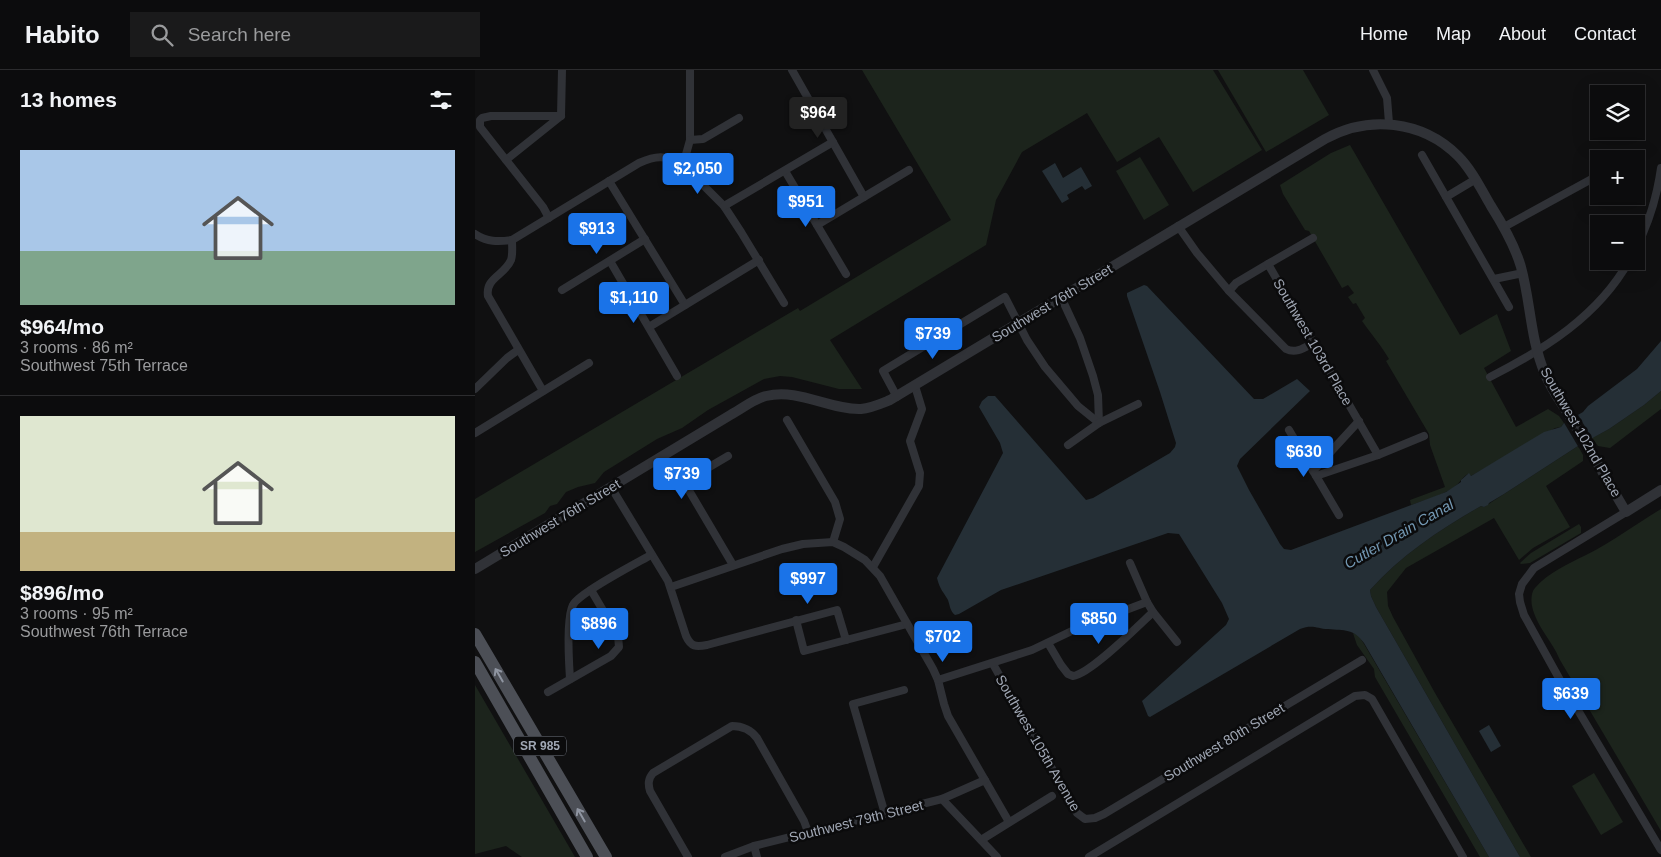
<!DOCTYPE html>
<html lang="en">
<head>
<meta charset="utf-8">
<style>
  :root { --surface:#0c0c0d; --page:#1a1a1b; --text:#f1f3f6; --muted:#9a9b9d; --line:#2c2c2e; --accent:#1a73e8 }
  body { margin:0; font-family:Arial,sans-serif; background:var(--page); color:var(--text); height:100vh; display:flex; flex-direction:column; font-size:19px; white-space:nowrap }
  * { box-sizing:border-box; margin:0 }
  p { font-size:16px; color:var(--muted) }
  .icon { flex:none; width:28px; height:28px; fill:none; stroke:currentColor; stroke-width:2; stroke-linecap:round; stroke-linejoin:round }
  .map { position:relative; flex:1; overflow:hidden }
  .sheet { display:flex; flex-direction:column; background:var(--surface); width:475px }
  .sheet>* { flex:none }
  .buttons { position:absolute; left:1115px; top:15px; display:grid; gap:10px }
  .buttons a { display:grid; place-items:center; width:55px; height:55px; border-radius:0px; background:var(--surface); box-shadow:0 5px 20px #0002,0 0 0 1px var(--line); font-size:25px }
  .price { position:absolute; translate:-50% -42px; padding:0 11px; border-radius:5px; background:var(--accent); color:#fff; font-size:16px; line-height:32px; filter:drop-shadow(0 1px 2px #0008) }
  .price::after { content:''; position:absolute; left:50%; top:30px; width:15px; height:11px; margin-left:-8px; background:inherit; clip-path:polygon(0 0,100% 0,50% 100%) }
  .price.on { background:#222; color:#fff }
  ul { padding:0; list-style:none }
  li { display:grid; align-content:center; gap:10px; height:265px; padding:0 20px }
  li+li { border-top:1px solid var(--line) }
  li span { display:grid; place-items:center; height:155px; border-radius:0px; color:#555 }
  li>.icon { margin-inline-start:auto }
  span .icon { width:90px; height:90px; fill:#fffc; stroke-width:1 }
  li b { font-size:21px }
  h2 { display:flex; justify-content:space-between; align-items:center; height:60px; padding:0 20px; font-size:21px }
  header { display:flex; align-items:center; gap:30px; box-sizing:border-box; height:70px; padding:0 25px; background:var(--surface); border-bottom:1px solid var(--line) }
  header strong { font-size:24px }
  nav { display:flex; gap:28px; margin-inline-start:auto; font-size:18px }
  .search { width:350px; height:45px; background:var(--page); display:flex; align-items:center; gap:12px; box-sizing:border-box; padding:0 18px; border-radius:0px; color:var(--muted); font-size:19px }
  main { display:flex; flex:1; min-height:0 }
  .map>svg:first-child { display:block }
</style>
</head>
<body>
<header>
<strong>Habito</strong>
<div class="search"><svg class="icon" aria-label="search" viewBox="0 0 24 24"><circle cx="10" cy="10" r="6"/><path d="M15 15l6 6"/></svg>Search here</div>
<nav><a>Home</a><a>Map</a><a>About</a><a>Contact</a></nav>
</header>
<main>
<section class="sheet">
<h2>13 homes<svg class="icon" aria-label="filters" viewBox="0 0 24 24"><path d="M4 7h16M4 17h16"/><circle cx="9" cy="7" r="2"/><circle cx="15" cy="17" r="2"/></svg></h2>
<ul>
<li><span style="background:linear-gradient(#a9c7e8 65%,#7fa58c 0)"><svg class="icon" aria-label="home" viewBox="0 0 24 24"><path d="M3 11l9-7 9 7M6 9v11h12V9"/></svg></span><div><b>$964/mo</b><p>3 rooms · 86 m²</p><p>Southwest 75th Terrace</p></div></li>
<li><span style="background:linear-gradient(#dfe7d0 75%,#c2b280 0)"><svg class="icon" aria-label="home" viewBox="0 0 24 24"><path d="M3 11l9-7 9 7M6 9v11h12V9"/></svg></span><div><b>$896/mo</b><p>3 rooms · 95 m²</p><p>Southwest 76th Terrace</p></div></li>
</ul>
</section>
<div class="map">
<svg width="1186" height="787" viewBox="0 0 1186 787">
  <rect width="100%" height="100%" fill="#101011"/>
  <g fill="#1c241c">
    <path d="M 387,0 L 738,0 L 787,80 L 718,122 L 684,67 L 642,92 L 612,43 L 547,82 L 521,130 L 511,175 L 355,270 L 387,319 L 364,319 L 317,307 L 305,306 L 289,309 L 233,340 L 207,358 L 182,369 L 129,402 L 120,413 L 103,417 L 91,422 L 82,434 L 75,436 L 70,443 L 0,482 L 0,429 L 323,238 L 325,241 L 476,150 Z"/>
    <path d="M 743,0 L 828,0 L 854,45 L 791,82 Z"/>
    <path d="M 875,75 L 985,265 L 1022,244 L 1036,281 L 1009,298 L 1041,357 L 1073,339 L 1084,346 L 1089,353 L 1086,357 L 1080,358 L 996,406 L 993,404 C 987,407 985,413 978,418 C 966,426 950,430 936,435 L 935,430 L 970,417 L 955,375 L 954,364 L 911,291 L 914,289 C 906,275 896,264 887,251 L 890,248 L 881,233 L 878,234 L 873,227 L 879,223 L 873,215 L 867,218 L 834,161 L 830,160 L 808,124 L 805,115 L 856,83 Z"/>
    <path d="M 665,87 L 694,135 L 669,150 L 641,101 Z"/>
    <path d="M 1186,321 L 1186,339 L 1135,378 L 1123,376 L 1117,368 L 1134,359 L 1169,335 Z"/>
    <path d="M 1103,376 L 1108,385 L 1108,391 L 1071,416 L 1095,457 L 1058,478 L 1044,490 L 1019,448 L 931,498 L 912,522 L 913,536 L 918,547 L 960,623 L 1056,787 L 1045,787 L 901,537 L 896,526 L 895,520 C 926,485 966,459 1006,436 L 1009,437 Z"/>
    <path d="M 1186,439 L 1186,761 L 1085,590 C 1078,572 1061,556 1057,536 C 1056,531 1056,522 1060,518 C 1074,502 1093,494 1111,485 C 1137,472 1161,454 1186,439 Z"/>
    <path d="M 1104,454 L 1106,457 L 1106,463 L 1055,493 L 1046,494 L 1045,493 L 1056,483 Z"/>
    <path d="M 878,563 L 883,565 L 889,574 L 1014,787 L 1005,787 L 900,607 L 899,599 L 882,575 Z"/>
    <path d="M 0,615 L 100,787 L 47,787 L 31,776 L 0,784 Z"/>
    <path d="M 1119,703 L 1148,752 L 1126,765 L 1097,716 Z"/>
  </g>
  <g fill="#252f36">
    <path d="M 580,93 L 588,108 L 606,97 L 617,116 L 610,120 L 607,116 L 592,125 L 594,129 L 587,133 L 567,101 Z"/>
    <path d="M 669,215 L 672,216 L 779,329 L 788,329 L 822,309 L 835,321 L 765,389 L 762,396 L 774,420 L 805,474 L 809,479 L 816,480 L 971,422 L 986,412 L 986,410 L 994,403 L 996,406 L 1069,362 L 1086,357 L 1089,353 L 1108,342 L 1113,336 L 1162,299 L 1186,271 L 1186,321 L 1169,335 L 1134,359 L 1103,376 L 1029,424 L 1014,433 L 1013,435 L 1009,437 L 1006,436 C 966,459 926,485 895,520 L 896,526 L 901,537 L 1045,787 L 1014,787 L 889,573 C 878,558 870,561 853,559 C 842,559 838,554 825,559 L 675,647 L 673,646 L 667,631 L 751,555 L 754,549 L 747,533 L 704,464 L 693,463 L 526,520 L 484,544 L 480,545 C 475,541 475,536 473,530 C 468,521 465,520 462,508 L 528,383 L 525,373 L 504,337 L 507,331 L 513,326 L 520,326 L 611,430 L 618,428 L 695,383 L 700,377 L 701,373 L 685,322 L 652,226 L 652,223 Z"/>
    <path d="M 1014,655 L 1026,676 L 1016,682 L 1004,661 Z"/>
  </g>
  <path fill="#101011" d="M 1102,343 L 1118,370 L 1104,378 L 1088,351 Z"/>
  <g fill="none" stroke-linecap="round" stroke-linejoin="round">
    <g stroke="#303237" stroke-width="8">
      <path d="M 215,0 L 215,70 L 208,95 L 249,136 L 266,162 L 309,233"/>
      <path d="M 317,0 L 389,127"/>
      <path d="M 898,0 L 912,28 L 914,53"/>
      <path d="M 215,70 L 228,69 L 264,48"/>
      <path d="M 947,85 L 1034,237"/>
      <path d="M 1150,89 L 1156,85"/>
      <path d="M 31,90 L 86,46"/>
      <path d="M 310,101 L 371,204"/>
      <path d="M 134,111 L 210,235"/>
      <path d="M 971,127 L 1001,109"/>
      <path d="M 249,136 L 358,72"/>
      <path d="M 74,148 L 68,137 L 5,57 L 5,50 L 7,48 L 16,46 L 86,46 L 87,0"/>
      <path d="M 342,155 L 434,100"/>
      <path d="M 703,156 L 722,183 L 754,221 L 761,213 L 793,194 L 903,385"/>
      <path d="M 1029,157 L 1124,105"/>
      <path d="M 0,164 C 12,172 23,172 37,170 L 164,93 C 182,85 190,85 208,95"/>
      <path d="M 37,170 C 37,177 38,184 36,190 C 30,205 10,208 13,226 L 68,321"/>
      <path d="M 1161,178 C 1174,153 1182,126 1186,98"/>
      <path d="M 135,191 L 202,306"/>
      <path d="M 793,194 L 838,168"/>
      <path d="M 1019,209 L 1048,203"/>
      <path d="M 87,220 L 170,169"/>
      <path d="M 754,221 L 811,279 C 821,284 829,278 838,273"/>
      <path d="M 586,227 L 605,268 L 618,306 L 623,325 L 624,353"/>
      <path d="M 174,257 L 284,190"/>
      <path d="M 1015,307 C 1070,279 1123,246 1154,191"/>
      <path d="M 0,319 L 32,288 L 43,280"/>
      <path d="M 422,327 L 408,301 L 530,227 L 552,270 L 570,297 L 603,336 L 624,353"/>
      <path d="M 312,350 L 360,432 L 365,449 L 358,472"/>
      <path d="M 814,360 L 864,445"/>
      <path d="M 0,363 L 114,293"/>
      <path d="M 593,375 L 624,353 L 663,334"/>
      <path d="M 253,386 L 209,412 L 258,495"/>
      <path d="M 838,401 L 884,351"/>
      <path d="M 841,406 L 903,385 L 949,366"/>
      <path d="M 136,417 L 193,511 L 211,566 C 216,577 221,577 232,575 L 362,540 L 371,570 L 432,554"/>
      <path d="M 1151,442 L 1059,498 L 1047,514 L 1044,524 L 1045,532 L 1049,545 L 1085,610 L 1186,780"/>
      <path d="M 655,493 L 672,532 L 678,542 L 702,572"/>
      <path d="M 398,497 L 444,416 L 445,403 L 435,371 L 447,339 L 440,316"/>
      <path d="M 196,517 L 307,479 L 328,474 L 358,472 L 369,477 L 390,490 L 405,506 L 458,599 L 463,610 L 469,634 L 473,646 L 534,752"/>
      <path d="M 321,550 L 329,581 L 371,570"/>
      <path d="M 573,573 L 586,595 L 593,604 L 598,606 C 615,604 663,556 678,542"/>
      <path d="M 518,594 L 602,743 L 610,749 L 620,748 L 629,744 L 887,590"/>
      <path d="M 95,609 C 94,594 91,548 98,535 C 104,523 162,493 176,485"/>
      <path d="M 463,610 L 557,580 L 603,558 L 672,532"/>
      <path d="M 73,622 L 136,586 L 144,577 L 143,566 L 116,520"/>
      <path d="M 467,729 L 522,787"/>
      <path d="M 410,744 L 378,634 L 429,620"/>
      <path d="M 506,770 L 577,726"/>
      <path d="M 279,776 L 282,787"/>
      <path d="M 213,787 L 175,721 C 173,714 173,709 178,703 L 257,656 C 267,656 276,660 282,668 L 329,751 L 333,762"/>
      <path d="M 250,787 L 279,776 L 467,729 L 510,710"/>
      <path d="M 614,787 L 880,626 L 890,625 L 897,629 L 988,787"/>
    </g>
    <path stroke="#303237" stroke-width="10" d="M 0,499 L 257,344 C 268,338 279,329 291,326 C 324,318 354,340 386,339 C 396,338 405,334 415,330 L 850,69 C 893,45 947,50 983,86 C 997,100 1006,119 1016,136 C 1028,155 1040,176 1046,197 C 1056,234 1055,268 1070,304 C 1077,321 1088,335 1097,350 C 1115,381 1133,411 1151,442 L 1186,420"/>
    <g stroke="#4c4f56" stroke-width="12">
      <path d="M 0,564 L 131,787"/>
      <path d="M 0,592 L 112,787"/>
    </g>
  </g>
  <defs><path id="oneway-shaft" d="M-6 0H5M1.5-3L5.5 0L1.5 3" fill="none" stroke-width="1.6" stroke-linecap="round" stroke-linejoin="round" transform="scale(1.25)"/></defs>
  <g stroke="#8f95a1">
    <use href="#oneway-shaft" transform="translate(24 605) rotate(-120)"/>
    <use href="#oneway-shaft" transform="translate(106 745) rotate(-120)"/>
  </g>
  <g text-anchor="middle" stroke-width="5" stroke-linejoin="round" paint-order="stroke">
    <rect fill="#0b0b0c" stroke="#737882" stroke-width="1" x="39" y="666.5" width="52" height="19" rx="4"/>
    <g font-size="12" font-weight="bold" fill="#a0a7b4">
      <text x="65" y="680">SR 985</text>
    </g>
    <g font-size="14" fill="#a0a7b4" stroke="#0b0b0c">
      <text transform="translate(577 233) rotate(-31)" y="5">Southwest 76th Street</text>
      <text transform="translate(838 272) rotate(60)" y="5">Southwest 103rd Place</text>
      <text transform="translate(1106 362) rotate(60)" y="5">Southwest 102nd Place</text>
      <text transform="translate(85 448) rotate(-31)" y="5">Southwest 76th Street</text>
      <text transform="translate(749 672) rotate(-31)" y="5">Southwest 80th Street</text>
      <text transform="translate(563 673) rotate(60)" y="5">Southwest 105th Avenue</text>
      <text transform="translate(381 751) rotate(-14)" y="5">Southwest 79th Street</text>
    </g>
    <g font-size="15" font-style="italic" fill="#7398b3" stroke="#0b0b0c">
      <text transform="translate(924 464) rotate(-30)" y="5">Cutler Drain Canal</text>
    </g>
  </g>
</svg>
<div class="buttons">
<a><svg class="icon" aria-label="layers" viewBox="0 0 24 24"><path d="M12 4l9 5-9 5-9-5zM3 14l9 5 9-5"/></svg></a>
<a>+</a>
<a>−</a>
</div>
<b class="price on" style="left:343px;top:69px">$964</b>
<b class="price" style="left:223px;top:125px">$2,050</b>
<b class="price" style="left:331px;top:158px">$951</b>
<b class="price" style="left:122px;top:185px">$913</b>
<b class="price" style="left:159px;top:254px">$1,110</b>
<b class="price" style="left:458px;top:290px">$739</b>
<b class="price" style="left:829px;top:408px">$630</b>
<b class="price" style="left:207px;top:430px">$739</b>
<b class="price" style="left:333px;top:535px">$997</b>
<b class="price" style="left:624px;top:575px">$850</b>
<b class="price" style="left:124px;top:580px">$896</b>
<b class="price" style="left:468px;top:593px">$702</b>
<b class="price" style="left:1096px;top:650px">$639</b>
</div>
</main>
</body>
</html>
